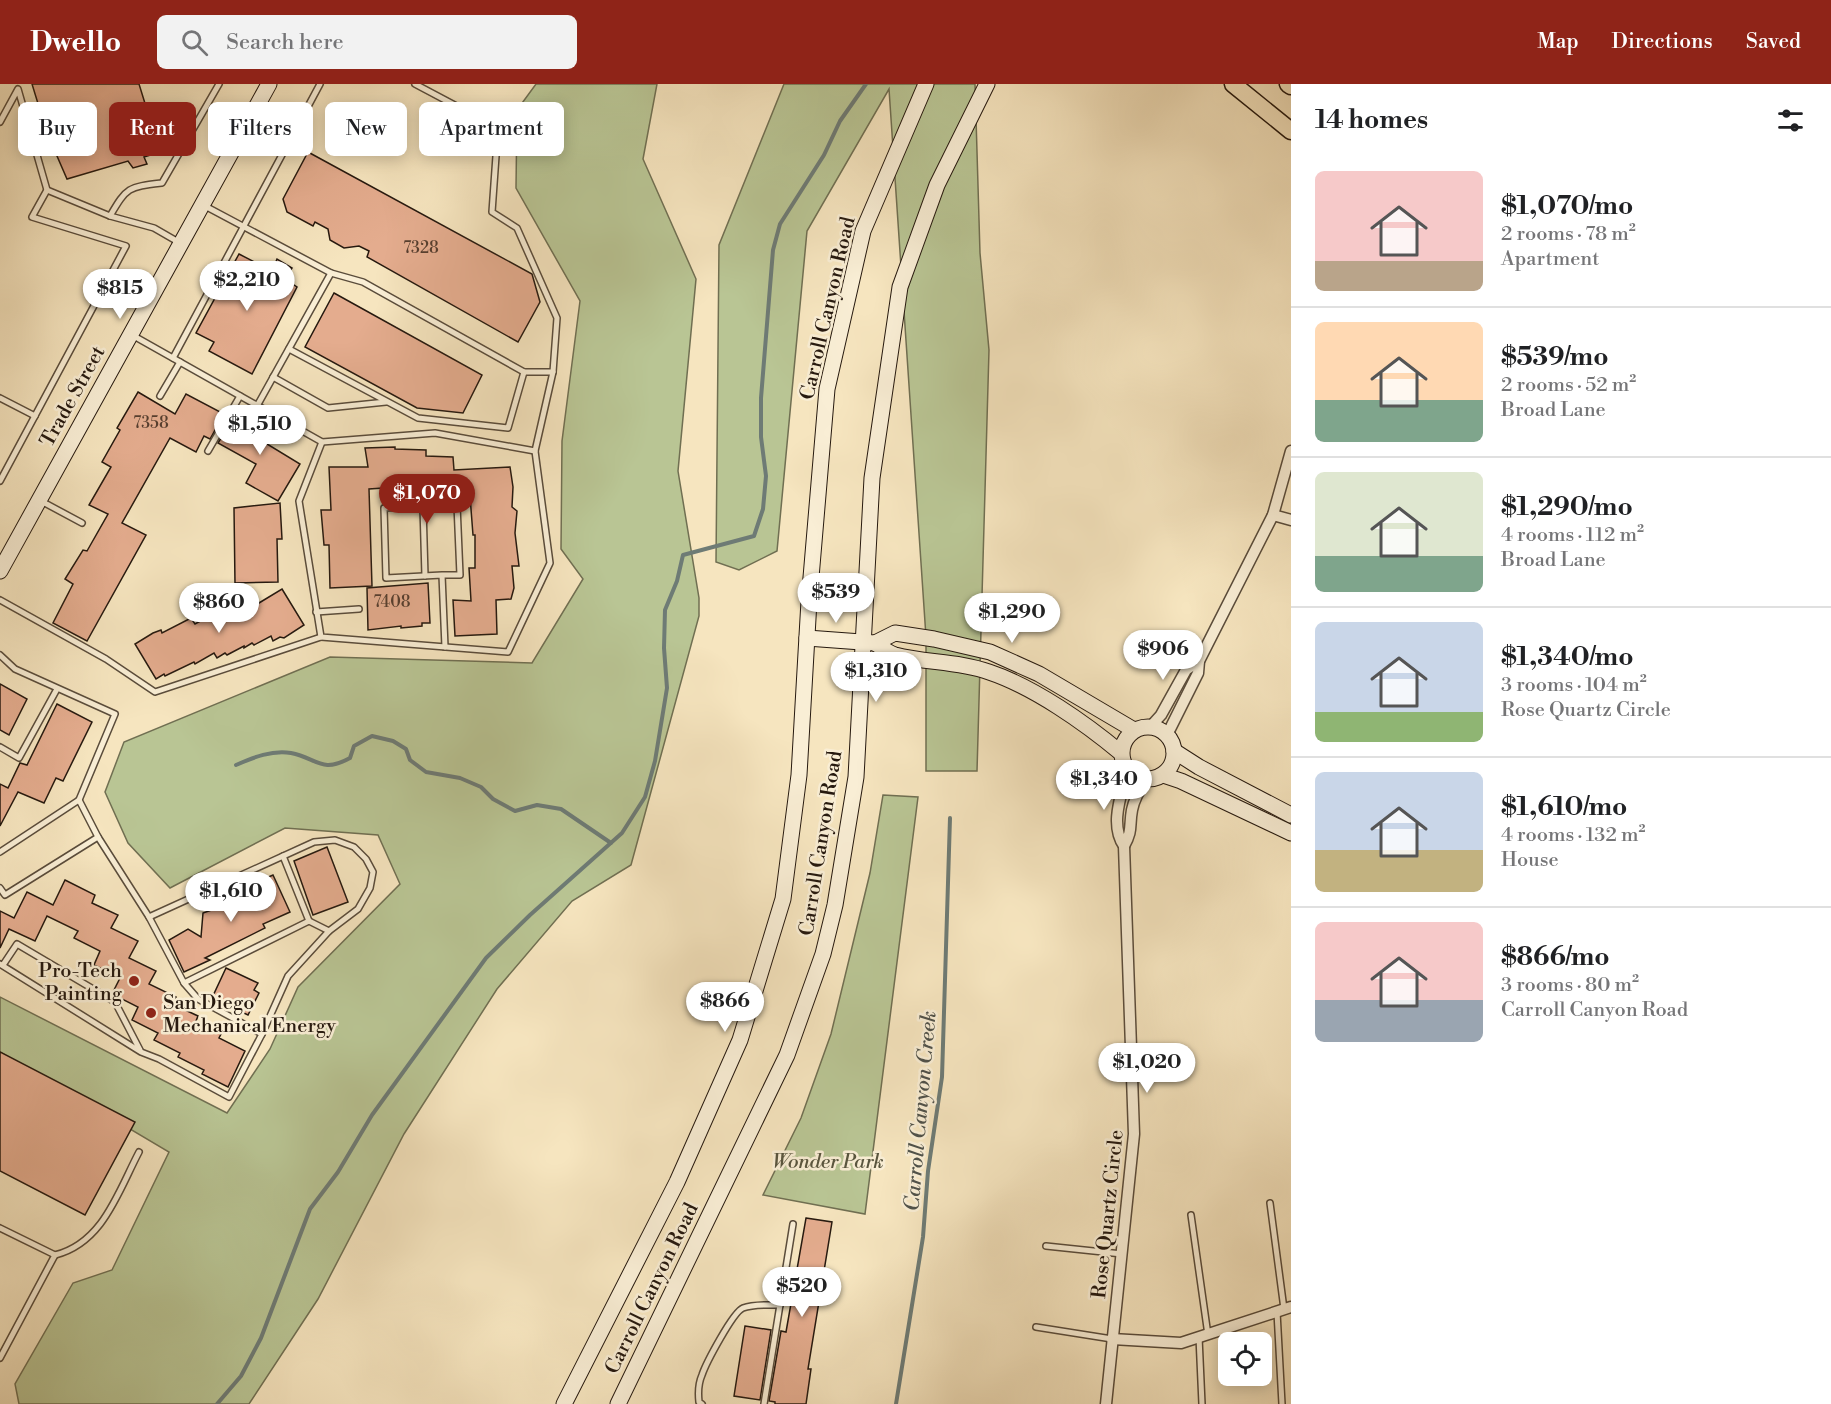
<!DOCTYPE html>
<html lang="en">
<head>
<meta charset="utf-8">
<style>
  :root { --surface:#fff; --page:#f2f2f2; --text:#202124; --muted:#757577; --line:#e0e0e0; --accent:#8f2418 }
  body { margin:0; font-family:"Libre Bodoni",serif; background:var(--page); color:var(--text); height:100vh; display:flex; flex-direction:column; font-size:22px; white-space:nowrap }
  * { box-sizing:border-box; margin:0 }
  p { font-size:20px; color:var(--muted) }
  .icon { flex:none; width:33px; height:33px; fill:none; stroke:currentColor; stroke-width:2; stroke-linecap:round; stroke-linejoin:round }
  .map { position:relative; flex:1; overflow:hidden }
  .details { display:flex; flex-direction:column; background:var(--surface); width:540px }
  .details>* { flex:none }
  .banner { position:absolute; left:18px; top:18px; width:570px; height:54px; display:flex; gap:12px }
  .buttons { position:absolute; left:1218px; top:1248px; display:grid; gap:12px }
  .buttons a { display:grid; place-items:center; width:54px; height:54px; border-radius:9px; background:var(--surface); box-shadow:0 3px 15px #0003; font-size:30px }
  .price { position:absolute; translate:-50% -51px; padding:0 14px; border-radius:21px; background:#fff; color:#222; font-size:20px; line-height:39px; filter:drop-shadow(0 2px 3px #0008) }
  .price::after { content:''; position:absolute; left:50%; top:36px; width:18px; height:14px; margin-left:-9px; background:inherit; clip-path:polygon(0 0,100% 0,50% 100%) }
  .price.current { background:var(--accent); color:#fff }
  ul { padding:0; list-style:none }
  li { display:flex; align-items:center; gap:18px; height:150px; padding:0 24px }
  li+li { border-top:2px solid var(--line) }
  li span { display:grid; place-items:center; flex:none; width:168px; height:120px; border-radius:9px; color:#555 }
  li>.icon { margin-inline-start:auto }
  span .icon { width:72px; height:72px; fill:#fffc; stroke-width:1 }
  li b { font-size:26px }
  h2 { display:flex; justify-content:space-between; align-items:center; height:72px; padding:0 24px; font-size:26px }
  .tag { padding:0 21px; border-radius:9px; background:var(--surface); box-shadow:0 3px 15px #0003; font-size:21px; line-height:54px }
  .tag.current { background:var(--accent); color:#fff }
  header { display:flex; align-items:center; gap:36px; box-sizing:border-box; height:84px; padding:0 30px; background:var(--accent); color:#fff }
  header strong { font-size:28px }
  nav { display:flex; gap:33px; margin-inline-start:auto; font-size:21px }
  .search { width:420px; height:54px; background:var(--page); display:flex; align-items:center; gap:15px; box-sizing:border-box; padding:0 21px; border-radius:9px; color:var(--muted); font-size:22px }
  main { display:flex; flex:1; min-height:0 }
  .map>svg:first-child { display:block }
</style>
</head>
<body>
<header>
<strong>Dwello</strong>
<div class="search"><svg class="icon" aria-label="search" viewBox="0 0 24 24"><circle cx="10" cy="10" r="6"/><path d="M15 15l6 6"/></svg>Search here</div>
<nav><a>Map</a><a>Directions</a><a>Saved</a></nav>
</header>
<main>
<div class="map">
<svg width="1291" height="1320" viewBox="0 0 1291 1320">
  <rect width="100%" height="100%" fill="#f6e5bf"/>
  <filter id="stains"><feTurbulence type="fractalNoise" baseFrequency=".00333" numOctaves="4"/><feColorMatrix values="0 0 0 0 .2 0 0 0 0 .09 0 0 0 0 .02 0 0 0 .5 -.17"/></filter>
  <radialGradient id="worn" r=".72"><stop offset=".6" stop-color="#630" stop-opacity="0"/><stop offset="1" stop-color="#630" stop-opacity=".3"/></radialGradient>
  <g fill="#b9c594" stroke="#706f52" stroke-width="1.5">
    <path d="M 536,0 L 657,0 L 643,75 L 696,195 L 678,387 L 699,514 L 699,532 L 631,781 L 572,817 L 497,905 L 404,1050 L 318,1215 L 249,1320 L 19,1320 L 15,1300 L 73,1199 L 112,1186 L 169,1068 L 0,968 L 0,913 L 227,1029 L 270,965 L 298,903 L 400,800 L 378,751 L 285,744 L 170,804 L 128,759 L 105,708 L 124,658 L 330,573 L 532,579 L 583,495 L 561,465 L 562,357 L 580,217 L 516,104 L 517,26 Z"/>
    <path d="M 784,0 L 975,0 L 980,169 L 989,266 L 977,687 L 926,687 L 926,553 L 889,5 L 807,147 L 777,467 L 739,486 L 716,478 L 719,161 Z"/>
    <path d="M 883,711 L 918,713 L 865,1130 L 763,1111 L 801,1034 L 831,950 L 870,789 Z"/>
  </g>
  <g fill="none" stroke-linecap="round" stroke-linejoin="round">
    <g stroke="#6e7b75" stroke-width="4">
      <path d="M 236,681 C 254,673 272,666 291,669 C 317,674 321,690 350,674 L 354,662 L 372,652 L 393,657 L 406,665 L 410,676 L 426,688 L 460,694 L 481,703 L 493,715 L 515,727 L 537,721 L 561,725 L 611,759"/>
      <path d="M 217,1320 L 241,1292 L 261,1254 L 310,1125 L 338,1088 L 372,1031 L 486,874 L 530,831 L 622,749 L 645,713 L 655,677 L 667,604 L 664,564 L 665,526 L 677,497 L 683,471 L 754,452 L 763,425 L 766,392 L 761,353 L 761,314 L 773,166 L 780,140 L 824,71 L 840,37 L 866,0"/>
      <path d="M 896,1320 L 923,1153 L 928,1087 L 942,993 L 950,734"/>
    </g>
  </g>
  <g fill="#e4ac8e" stroke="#26190f" stroke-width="1.5">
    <path d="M 32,0 L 139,0 L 160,68 L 144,73 L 147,80 L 133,84 L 128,77 L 67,95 L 47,49 Z"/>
    <path d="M 308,68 L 532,190 L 540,218 L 518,258 L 367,173 L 369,167 L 359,162 L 344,164 L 330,156 L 328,145 L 315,138 L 313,142 L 287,128 L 283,115 Z"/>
    <path d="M 239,170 L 272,187 L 277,175 L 292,184 L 285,195 L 297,203 L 252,290 L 209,267 L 214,258 L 196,249 Z"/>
    <path d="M 334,209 L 482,291 L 463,329 L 417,324 L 305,263 Z"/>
    <path d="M 138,308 L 175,330 L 186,310 L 224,330 L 210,355 L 204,352 L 196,368 L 170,354 L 122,439 L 146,451 L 87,557 L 53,539 L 73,500 L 65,495 L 83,466 L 87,467 L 108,430 L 89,421 L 111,383 L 102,378 L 120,346 L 117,344 Z"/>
    <path d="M 237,328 L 275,347 L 267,360 L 300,380 L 278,417 L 246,399 L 256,380 L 218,359 Z"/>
    <path d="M 395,363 L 395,365 L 426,366 L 426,372 L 453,373 L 454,386 L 510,383 L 513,403 L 512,423 L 517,427 L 515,449 L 519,482 L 512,482 L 514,504 L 511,515 L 496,516 L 497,550 L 455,552 L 453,516 L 471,517 L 469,484 L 475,484 L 475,451 L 473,451 L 470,412 L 427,415 L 427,406 L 398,409 L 398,403 L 369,405 L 372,502 L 330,504 L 329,461 L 324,461 L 321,426 L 331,426 L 329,383 L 368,383 L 365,364 Z"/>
    <path d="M 280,419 L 282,455 L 277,455 L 278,498 L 235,499 L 234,424 Z"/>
    <path d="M 428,499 L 430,539 L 422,539 L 422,542 L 401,544 L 401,542 L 368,546 L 367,504 Z"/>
    <path d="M 282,505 L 304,541 L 284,554 L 280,553 L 273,557 L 271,552 L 254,561 L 252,559 L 244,564 L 244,562 L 227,571 L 225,569 L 217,574 L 214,569 L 195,580 L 194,578 L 165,592 L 164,590 L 156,595 L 135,560 L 153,549 L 161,546 L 162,549 L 191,534 L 195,540 L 222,525 L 224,529 L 249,515 L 254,522 Z"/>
    <path d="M 0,600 L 27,615 L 9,651 L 0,646 Z"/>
    <path d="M 57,620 L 92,638 L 63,697 L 56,694 L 44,719 L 18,708 L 0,742 L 0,700 L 8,704 L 20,679 L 27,681 Z"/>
    <path d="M 327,763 L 348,818 L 313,831 L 294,777 Z"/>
    <path d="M 273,791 L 290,828 L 263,840 L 265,844 L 205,874 L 210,876 L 184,888 L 169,856 L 188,845 L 201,853 L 203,829 L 223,822 L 222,821 L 248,807 L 246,803 Z"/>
    <path d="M 65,796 L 95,811 L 92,819 L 118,831 L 111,844 L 138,857 L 129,874 L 156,887 L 149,900 L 176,913 L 172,920 L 198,932 L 196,937 L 221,950 L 219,954 L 245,967 L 228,1003 L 202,990 L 204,986 L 178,973 L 180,969 L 154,956 L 158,949 L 132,936 L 138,923 L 112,910 L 120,894 L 94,881 L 100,867 L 74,854 L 78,847 L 47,832 L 35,857 L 9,845 L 0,864 L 0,827 L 14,834 L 27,808 L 53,821 Z"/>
    <path d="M 226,884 L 258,899 L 254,906 L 259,909 L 248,931 L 212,914 Z"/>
    <path d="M 0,968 L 135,1038 L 85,1131 L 0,1087 Z"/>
    <path d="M 806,1134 L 832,1138 L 808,1285 L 811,1285 L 806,1320 L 775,1320 L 775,1318 L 769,1317 L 781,1247 L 786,1248 Z"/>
    <path d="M 745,1242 L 771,1246 L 760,1316 L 734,1312 Z"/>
  </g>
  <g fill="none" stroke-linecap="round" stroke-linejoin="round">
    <g stroke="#5a4c3b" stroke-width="8">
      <g id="lane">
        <path d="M 415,0 L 498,44 L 492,128 L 517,144 L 557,234 L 553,288"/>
        <path d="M 258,22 L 298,44"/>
        <path d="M 0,38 L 18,5 L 47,106 L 110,132 C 127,103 128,103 162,99 L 219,0"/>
        <path d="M 110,132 L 154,144 L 180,159"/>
        <path d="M 132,251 L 322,358 L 435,349 L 535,367 L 553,288 L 524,288 L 363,198 L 331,189 L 203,121"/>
        <path d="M 289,265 L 418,334 L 508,344 L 524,288"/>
        <path d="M 173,274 L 320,0"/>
        <path d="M 273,293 L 328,324 L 386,318"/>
        <path d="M 160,312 L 180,278"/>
        <path d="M 0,314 L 35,332"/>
        <path d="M 257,322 L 331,189"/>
        <path d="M 322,358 L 299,417 L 321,553 L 508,568 L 550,479 L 535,367"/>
        <path d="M 208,367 L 240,312"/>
        <path d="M 0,397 L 126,162 L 32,133 L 47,106"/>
        <path d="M 41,417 L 82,439"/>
        <path d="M 423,423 L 425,492"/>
        <path d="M 442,491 L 460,491 L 457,421 L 384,424 L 386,494 L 442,491 L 445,563"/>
        <path d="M 0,516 L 106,575 L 155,608 L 321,553"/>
        <path d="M 316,528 L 359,525"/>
        <path d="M 0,571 L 15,585 L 115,630 L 79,716 L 0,768"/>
        <path d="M 0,663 L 19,674 L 57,605"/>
        <path d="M 79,716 L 98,753"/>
        <path d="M 283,772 L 309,837"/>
        <path d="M 0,804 L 5,811 L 98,753 L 149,833 L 184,899 L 198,915 L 262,950 L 229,1013 L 159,975 L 141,968 L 0,880"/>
        <path d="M 149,833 L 314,758 L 335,756 L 354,763 L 366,775 L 373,788 L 370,804 L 358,825 L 329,847 L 309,837 L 184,899"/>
        <path d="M 3,881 L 17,860 L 115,918 L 140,966"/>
        <path d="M 262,950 L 288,892 L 329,847"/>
        <path d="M 1270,1119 L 1284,1225"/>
        <path d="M 1191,1131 L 1208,1251"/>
        <path d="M 0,1144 L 55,1171 L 0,1274"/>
        <path d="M 1046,1162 L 1122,1170"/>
        <path d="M 55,1171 C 103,1159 118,1108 139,1068"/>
        <path d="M 1277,1228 L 1282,1320"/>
        <path d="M 1036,1243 L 1112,1255"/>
        <path d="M 1199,1253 L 1202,1320"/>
        <path d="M 702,1320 L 699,1318 C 698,1309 698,1300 702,1291 C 706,1279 733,1228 743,1224 C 754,1220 768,1221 780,1221"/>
        <path d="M 764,1320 L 793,1140"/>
      </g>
    </g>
    <g stroke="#5a4c3b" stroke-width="13">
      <g id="street">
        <path d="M 1273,431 L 1291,436"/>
        <path d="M 1151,642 L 1161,631 L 1186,586 L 1199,577"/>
        <path d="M 1167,651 L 1198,589 L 1199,577 L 1273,431 L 1291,367"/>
        <path d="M 1124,762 C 1133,746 1129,742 1132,726 C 1134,715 1140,705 1146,696"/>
        <path d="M 1112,1255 L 1181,1259 L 1291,1223"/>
        <path d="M 1106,1320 L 1134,1050 L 1124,762 C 1109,740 1122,710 1127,686"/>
      </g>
    </g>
    <g stroke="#26190f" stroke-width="17">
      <g id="secondary">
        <path d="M 0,487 L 269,0"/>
        <path d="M 807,554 L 875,559 L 895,549 L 934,555 L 990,568 L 1039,590 L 1134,646"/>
        <path d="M 875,559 C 881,563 888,569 895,571 C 926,579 958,577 989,588 C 1034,603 1085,639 1121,669"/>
        <circle cx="1148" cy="669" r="26"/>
        <path d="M 1174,667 L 1199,683 L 1291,731"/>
        <path d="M 1163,691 L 1181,697 L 1291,749"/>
        <path d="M 564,1320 L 677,1098 L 740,956 L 783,815 L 799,691 L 809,517 L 827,305 L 863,147 L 926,0"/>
        <path d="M 618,1320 L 787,971 L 823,870 L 835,821 L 856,693 L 872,394 L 900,203 L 937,101 L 987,0"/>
      </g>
    </g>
    <g stroke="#26190f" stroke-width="19">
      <g id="primary">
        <path d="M 1233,0 L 1291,47"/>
        <path d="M 1288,0 L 1291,2"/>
      </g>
    </g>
    <use href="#lane" stroke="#f9eed5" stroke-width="5"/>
    <use href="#street" stroke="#f9eed5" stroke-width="10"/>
    <use href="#secondary" stroke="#f9eed5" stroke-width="15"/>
    <use href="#primary" stroke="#f6e5bf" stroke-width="16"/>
  </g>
  <g fill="#8f2418" stroke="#f9eed5" stroke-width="2">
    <circle cx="134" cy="897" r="6"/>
    <circle cx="151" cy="929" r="6"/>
  </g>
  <g text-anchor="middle" stroke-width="5" stroke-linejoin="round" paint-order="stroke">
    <g font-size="16" fill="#563e2f">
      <text x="421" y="169">7328</text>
      <text x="151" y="344">7358</text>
      <text x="392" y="523">7408</text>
    </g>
    <g font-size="20" fill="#26190f" stroke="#f9eed5">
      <text transform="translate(827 224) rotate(-77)" y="7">Carroll Canyon Road</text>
      <text transform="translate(72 312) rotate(-61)" y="7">Trade Street</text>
      <text transform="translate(820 759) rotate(-81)" y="7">Carroll Canyon Road</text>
      <text transform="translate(1107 1130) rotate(-84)" y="7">Rose Quartz Circle</text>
      <text transform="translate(651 1204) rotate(-64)" y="7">Carroll Canyon Road</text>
    </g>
    <g font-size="20" fill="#26190f" stroke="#f9eed5" text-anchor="end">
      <text x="122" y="893">Pro-Tech<tspan x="122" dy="23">Painting</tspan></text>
      <text x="163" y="925" text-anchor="start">San Diego<tspan x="163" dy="23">Mechanical Energy</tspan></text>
    </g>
    <g font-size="20" font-style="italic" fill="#59553e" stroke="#f9eed5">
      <text x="828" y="1084">Wonder Park</text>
    </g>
    <g font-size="21" font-style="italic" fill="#50524a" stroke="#f9eed5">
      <text transform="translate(920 1027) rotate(-85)" y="7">Carroll Canyon Creek</text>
    </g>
  </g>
  <rect width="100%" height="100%" filter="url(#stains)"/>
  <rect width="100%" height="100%" fill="url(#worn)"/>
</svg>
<div class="buttons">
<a><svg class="icon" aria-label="locate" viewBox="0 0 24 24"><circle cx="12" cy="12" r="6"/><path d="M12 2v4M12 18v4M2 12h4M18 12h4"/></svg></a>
</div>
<b class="price" style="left:247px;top:228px">$2,210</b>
<b class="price" style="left:120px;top:236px">$815</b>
<b class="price" style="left:260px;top:372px">$1,510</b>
<b class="price current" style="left:427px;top:441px">$1,070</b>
<b class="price" style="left:836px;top:540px">$539</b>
<b class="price" style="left:219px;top:550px">$860</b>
<b class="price" style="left:1012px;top:560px">$1,290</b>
<b class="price" style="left:1163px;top:597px">$906</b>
<b class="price" style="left:876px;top:619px">$1,310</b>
<b class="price" style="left:1104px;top:727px">$1,340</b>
<b class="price" style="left:231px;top:839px">$1,610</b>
<b class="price" style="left:725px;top:949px">$866</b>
<b class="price" style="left:1147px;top:1010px">$1,020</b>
<b class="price" style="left:802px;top:1234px">$520</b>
<div class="banner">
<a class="tag">Buy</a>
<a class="tag current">Rent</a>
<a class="tag">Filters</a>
<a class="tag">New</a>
<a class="tag">Apartment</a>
</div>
</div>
<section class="details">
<h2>14 homes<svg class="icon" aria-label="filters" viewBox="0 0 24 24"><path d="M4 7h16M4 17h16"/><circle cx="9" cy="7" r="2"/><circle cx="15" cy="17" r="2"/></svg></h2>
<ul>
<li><span style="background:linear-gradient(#f6c9c9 75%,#b9a48a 0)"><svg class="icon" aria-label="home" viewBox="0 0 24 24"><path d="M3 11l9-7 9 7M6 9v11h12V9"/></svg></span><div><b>$1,070/mo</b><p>2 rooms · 78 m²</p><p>Apartment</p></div></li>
<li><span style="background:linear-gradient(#ffd9b3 65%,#7fa58c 0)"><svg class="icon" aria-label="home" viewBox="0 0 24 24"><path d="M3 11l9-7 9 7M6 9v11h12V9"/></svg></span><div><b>$539/mo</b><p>2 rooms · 52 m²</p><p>Broad Lane</p></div></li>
<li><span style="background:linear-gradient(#dfe7d0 70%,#7fa58c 0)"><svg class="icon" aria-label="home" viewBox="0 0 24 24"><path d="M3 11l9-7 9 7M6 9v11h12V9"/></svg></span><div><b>$1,290/mo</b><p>4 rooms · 112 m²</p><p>Broad Lane</p></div></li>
<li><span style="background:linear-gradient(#c9d6e8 75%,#8fb573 0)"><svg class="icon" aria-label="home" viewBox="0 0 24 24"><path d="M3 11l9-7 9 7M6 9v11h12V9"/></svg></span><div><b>$1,340/mo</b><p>3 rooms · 104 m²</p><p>Rose Quartz Circle</p></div></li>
<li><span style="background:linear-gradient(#c9d6e8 65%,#c2b280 0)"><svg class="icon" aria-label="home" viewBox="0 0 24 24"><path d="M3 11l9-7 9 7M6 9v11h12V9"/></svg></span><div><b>$1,610/mo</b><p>4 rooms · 132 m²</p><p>House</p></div></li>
<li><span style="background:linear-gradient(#f6c9c9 65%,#9aa5b1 0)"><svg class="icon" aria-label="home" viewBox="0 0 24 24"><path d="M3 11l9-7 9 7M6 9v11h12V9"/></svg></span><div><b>$866/mo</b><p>3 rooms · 80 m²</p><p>Carroll Canyon Road</p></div></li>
</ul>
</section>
</main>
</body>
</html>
